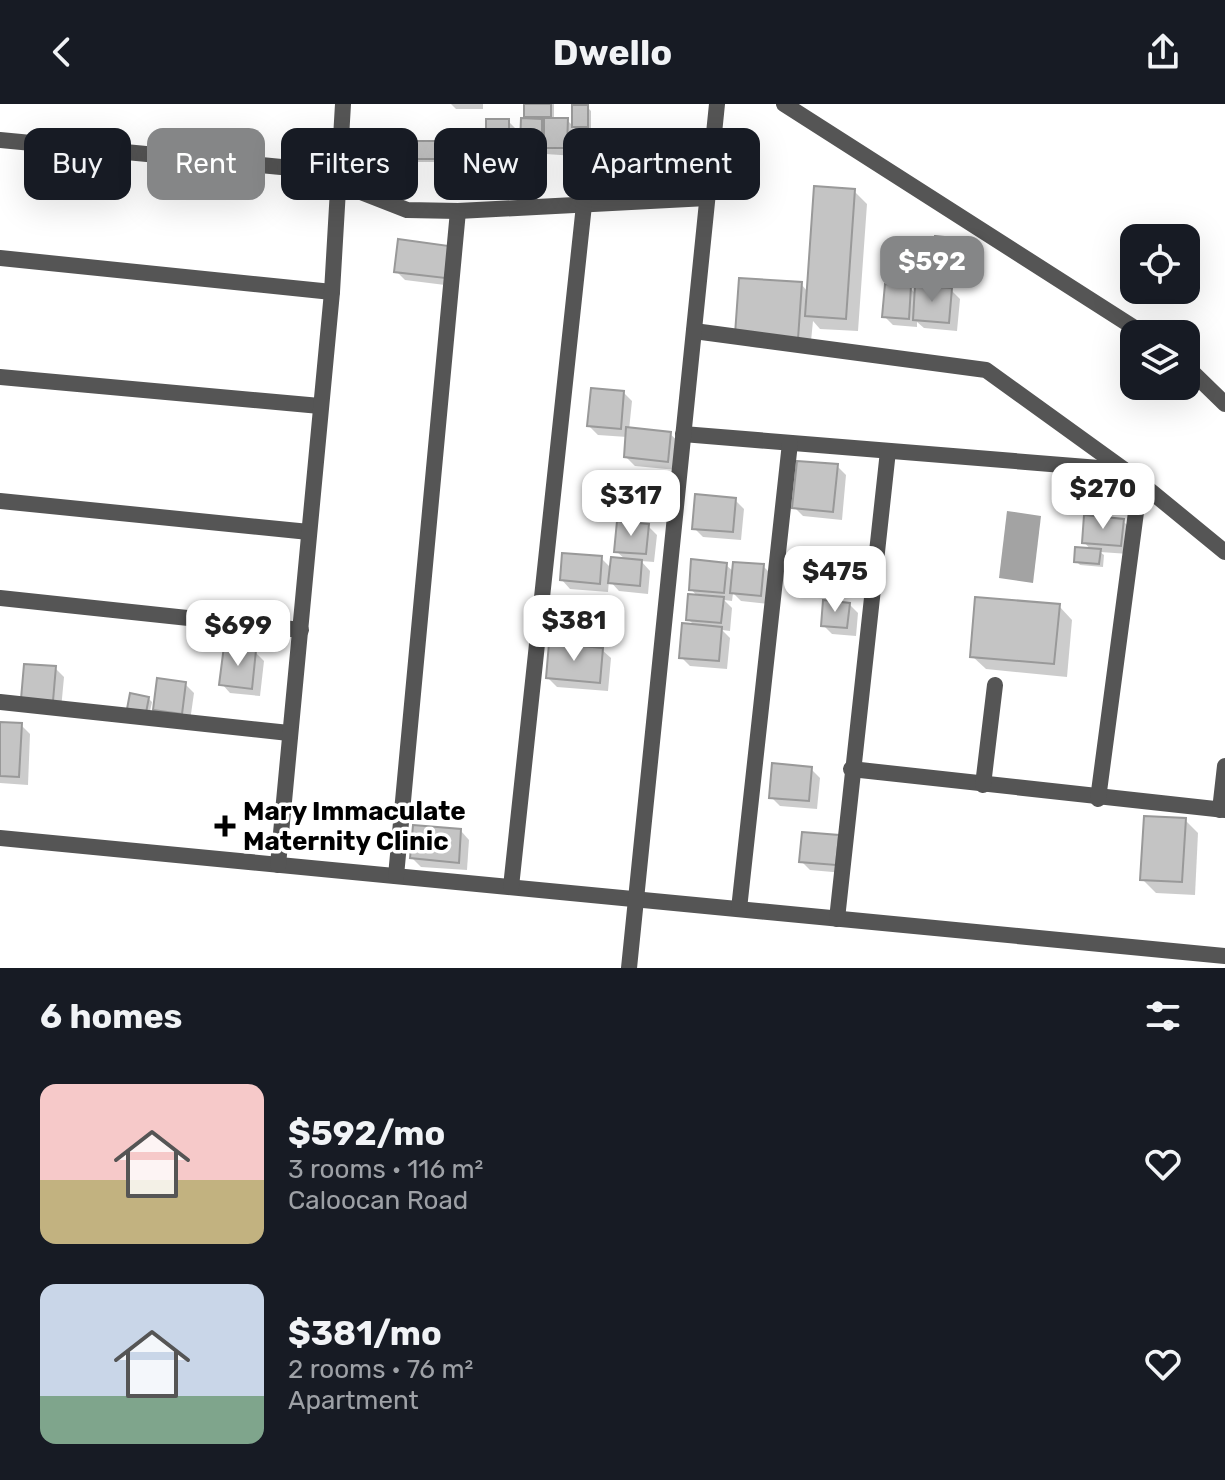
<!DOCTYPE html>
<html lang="en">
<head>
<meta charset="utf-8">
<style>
  :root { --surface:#171b24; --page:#20242c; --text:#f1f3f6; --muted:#9ea1a6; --accent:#858687 }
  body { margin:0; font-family:Rubik,sans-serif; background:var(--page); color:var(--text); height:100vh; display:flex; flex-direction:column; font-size:30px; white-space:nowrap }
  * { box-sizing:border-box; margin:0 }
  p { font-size:26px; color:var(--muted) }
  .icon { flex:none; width:44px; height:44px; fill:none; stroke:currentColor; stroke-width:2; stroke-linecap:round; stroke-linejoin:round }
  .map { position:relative; height:864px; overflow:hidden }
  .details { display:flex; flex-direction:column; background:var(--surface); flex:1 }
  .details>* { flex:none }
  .top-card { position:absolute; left:24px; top:24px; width:800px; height:72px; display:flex; gap:16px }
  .fabs { position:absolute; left:1120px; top:120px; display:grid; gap:16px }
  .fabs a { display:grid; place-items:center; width:80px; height:80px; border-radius:16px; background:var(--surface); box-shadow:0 8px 32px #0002; font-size:40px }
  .price { position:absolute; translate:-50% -68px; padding:0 18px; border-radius:16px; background:#fff; color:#222; font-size:26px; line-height:52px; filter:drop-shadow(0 2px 4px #0008) }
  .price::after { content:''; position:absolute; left:50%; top:48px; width:24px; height:18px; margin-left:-12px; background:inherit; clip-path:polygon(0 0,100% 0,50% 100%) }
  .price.active { background:var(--accent); color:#fff }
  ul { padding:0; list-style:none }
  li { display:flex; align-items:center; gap:24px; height:200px; padding:0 40px }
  li span { display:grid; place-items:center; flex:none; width:224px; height:160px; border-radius:16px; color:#555 }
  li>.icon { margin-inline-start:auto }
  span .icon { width:96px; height:96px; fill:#fffc; stroke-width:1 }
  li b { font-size:34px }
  h2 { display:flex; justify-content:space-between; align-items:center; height:96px; padding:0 40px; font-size:34px }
  .chip { padding:0 28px; border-radius:16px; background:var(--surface); box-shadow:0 8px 32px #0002; font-size:28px; line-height:72px }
  .chip.active { background:var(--accent); color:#fff }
  header { display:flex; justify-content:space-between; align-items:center; height:104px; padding:0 40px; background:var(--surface); font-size:36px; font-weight:700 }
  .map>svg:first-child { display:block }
</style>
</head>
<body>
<header><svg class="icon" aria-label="back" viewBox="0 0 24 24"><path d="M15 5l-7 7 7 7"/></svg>Dwello<svg class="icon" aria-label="share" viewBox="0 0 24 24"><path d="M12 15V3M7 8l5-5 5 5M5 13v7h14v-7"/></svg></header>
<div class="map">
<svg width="1225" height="864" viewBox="0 0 1225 864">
  <rect width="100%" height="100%" fill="#fff"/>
  <path fill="#a3a3a3" d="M 1007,407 L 1041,412 L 1033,479 L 999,474 Z"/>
  <g fill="#0003">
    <path d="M 451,0 L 483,0 L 483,5 L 456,5 Z"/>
    <path d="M 526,0 L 554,0 L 554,16 L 567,16 L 574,23 L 574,3 L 587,3 L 591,7 L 591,26 L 576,26 L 575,52 L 531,49 L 522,40 L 531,17 L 526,12 Z"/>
    <path d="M 508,17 L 517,26 L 517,48 L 497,48 L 488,39 Z"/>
    <path d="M 438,39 L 441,43 L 442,58 L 417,58 L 413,54 Z"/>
    <path d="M 854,87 L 867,100 L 858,227 L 820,225 L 813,217 L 810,247 L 751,243 L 737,230 L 801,180 L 808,188 Z"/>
    <path d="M 952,136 L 956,140 L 954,160 L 940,159 L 936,155 Z"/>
    <path d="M 448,143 L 453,182 L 405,176 L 396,167 Z"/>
    <path d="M 910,184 L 916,190 L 951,186 L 960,195 L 957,227 L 924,224 L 917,218 L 917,223 L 893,221 L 884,212 Z"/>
    <path d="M 623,288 L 632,297 L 629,326 L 670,330 L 679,338 L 677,366 L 635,362 L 626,353 L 627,333 L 598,331 L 589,322 Z"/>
    <path d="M 837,362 L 846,371 L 842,416 L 803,412 L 794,403 Z"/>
    <path d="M 735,396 L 744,405 L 741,436 L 703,433 L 694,424 Z"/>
    <path d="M 1123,417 L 1132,426 L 1129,450 L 1100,448 L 1104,451 L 1103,463 L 1080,461 L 1076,457 L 1092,447 L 1084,438 Z"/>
    <path d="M 648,422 L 657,431 L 654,458 L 641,457 L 650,467 L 648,490 L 619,487 L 609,476 L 608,488 L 570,485 L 562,476 L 601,454 L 612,465 L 626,456 L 616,447 Z"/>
    <path d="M 726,461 L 734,468 L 763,462 L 772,471 L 769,500 L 741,497 L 733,489 L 732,497 L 724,496 L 732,504 L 730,527 L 722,526 L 730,534 L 727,565 L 690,562 L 681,553 L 695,522 L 688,515 L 698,493 L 691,485 Z"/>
    <path d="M 849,500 L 858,509 L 856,532 L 832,530 L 823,521 Z"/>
    <path d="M 1059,502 L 1072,516 L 1067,573 L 986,565 L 972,552 Z"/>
    <path d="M 602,546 L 611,554 L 608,587 L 557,583 L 548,574 Z"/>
    <path d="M 255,548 L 264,557 L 260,592 L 230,589 L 222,580 Z"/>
    <path d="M 55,564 L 64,573 L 61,605 L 32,603 Z"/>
    <path d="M 185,580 L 194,589 L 190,617 L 164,614 L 155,605 Z"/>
    <path d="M 148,594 L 152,598 L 149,612 L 133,609 Z"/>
    <path d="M 0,620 L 21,621 L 30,630 L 28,681 L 0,679 Z"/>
    <path d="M 811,665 L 820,674 L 817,705 L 780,702 L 771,693 Z"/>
    <path d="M 1185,716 L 1198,729 L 1195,791 L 1156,789 L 1142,775 Z"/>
    <path d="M 461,727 L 469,736 L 467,766 L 421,763 L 412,754 Z"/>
    <path d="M 804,730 L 844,769 L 810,766 L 801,757 Z"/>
  </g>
  <g fill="#c4c4c4" stroke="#999" stroke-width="2">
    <rect x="524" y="0" width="27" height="13"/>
    <rect x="572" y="1" width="16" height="22"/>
    <path d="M 521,14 L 542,15 L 542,41 L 520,41 Z"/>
    <path d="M 544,14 L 568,14 L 567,44 L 544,44 Z"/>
    <rect x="486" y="15" width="23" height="25"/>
    <rect x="411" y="37" width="27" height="18"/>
    <path d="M 814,82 L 855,85 L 846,215 L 805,212 Z"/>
    <path d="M 935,132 L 953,134 L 951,157 L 934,156 Z"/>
    <path d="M 398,135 L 449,142 L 445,174 L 394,168 Z"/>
    <path d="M 739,174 L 802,178 L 798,235 L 735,230 Z"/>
    <path d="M 885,180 L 911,182 L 909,215 L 882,213 Z"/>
    <path d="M 915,181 L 952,184 L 949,219 L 913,216 Z"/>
    <path d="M 591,284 L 624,287 L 621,325 L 587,322 Z"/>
    <path d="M 626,323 L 671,328 L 668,358 L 624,353 Z"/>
    <path d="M 797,357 L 838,360 L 833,408 L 792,404 Z"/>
    <path d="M 695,390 L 736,394 L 733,428 L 692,425 Z"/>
    <path d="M 1084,411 L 1124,415 L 1121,442 L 1082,439 Z"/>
    <path d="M 617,417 L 649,420 L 646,450 L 614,448 Z"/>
    <path d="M 1075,443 L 1101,445 L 1099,460 L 1074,458 Z"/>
    <path d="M 562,449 L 602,452 L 600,480 L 560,476 Z"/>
    <path d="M 611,453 L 642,456 L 640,482 L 608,479 Z"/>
    <path d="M 691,455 L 727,459 L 724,489 L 689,486 Z"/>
    <path d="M 733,458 L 764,460 L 761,492 L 730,489 Z"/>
    <path d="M 688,490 L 724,493 L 721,519 L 686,516 Z"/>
    <path d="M 975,493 L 1060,500 L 1054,560 L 970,553 Z"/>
    <path d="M 823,496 L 850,499 L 847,524 L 821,522 Z"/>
    <path d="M 682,519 L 722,523 L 719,557 L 679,554 Z"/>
    <path d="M 549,539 L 603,544 L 600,579 L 546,574 Z"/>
    <path d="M 224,542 L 256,546 L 252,585 L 219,581 Z"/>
    <path d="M 24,560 L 56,562 L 53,597 L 21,595 Z"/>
    <path d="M 157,574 L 186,578 L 182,610 L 153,606 Z"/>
    <path d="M 130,589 L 149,593 L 146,609 L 127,605 Z"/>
    <path d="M 0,618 L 22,619 L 19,673 L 0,672 Z"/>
    <path d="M 772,659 L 812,663 L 809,697 L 769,694 Z"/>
    <path d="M 1144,712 L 1186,714 L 1182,778 L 1140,776 Z"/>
    <path d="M 413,721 L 461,725 L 459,759 L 410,754 Z"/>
    <path d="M 802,728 L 839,731 L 836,761 L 799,758 Z"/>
  </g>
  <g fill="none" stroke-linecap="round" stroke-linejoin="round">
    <g stroke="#555" stroke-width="16">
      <path d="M 0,36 L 302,65 L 407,106 L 458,107 L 707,94"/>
      <path d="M 0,154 L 332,188"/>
      <path d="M 694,227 L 986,266 L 1126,367 L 1225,448"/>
      <path d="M 0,273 L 320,302"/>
      <path d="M 683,330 L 1124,366"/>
      <path d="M 0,397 L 309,428"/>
      <path d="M 0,494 L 301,526"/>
      <path d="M 0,598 L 289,629"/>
      <path d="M 851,665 L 1225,706"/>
      <path d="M 983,681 L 995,581"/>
      <path d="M 1098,695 L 1140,378"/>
      <path d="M 1220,706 L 1225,662"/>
      <path d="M 0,734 L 1225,852"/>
      <path d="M 278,761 L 332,188 L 343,0"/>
      <path d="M 396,772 L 458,107"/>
      <path d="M 511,783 L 584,101"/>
      <path d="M 739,805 L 790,339"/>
      <path d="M 837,815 L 888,347"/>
      <path d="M 629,864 L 717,0"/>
    </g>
    <g stroke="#555" stroke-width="16">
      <path d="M 784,0 L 1144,230"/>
      <path d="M 1186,262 L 1225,300"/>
    </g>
  </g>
  <path fill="#000" stroke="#fff" stroke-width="3" d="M221 710h8v8h8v8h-8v8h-8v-8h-8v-8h8z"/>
  <g text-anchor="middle" stroke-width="7" stroke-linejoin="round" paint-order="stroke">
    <g font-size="26" font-weight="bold" fill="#000" stroke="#fff" text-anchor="start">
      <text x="243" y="716">Mary Immaculate<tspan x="243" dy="30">Maternity Clinic</tspan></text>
    </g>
  </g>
</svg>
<div class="fabs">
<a><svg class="icon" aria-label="locate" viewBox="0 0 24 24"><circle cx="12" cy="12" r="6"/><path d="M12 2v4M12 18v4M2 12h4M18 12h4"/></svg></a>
<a><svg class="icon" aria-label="layers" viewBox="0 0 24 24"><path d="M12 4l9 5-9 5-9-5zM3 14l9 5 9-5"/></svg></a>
</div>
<b class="price active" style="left:932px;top:200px">$592</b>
<b class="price" style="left:1103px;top:427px">$270</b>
<b class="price" style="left:631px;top:434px">$317</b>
<b class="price" style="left:835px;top:510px">$475</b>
<b class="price" style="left:574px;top:559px">$381</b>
<b class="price" style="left:238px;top:564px">$699</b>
<div class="top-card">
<a class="chip">Buy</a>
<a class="chip active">Rent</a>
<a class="chip">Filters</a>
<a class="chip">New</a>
<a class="chip">Apartment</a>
</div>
</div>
<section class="details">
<h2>6 homes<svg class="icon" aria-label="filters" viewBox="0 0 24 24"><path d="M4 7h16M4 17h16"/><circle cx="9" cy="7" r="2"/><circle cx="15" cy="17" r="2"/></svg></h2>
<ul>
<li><span style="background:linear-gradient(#f6c9c9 60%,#c2b280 0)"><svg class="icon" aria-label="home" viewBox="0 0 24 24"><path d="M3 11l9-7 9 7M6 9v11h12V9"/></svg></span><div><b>$592/mo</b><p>3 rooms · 116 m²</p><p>Caloocan Road</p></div><svg class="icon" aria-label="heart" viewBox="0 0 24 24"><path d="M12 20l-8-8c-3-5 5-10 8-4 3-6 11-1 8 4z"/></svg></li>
<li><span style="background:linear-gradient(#c9d6e8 70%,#7fa58c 0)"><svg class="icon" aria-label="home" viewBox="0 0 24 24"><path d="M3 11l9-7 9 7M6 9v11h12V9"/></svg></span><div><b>$381/mo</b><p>2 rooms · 76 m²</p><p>Apartment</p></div><svg class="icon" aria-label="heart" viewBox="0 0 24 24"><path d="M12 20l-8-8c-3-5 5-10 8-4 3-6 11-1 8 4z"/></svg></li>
</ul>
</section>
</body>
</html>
